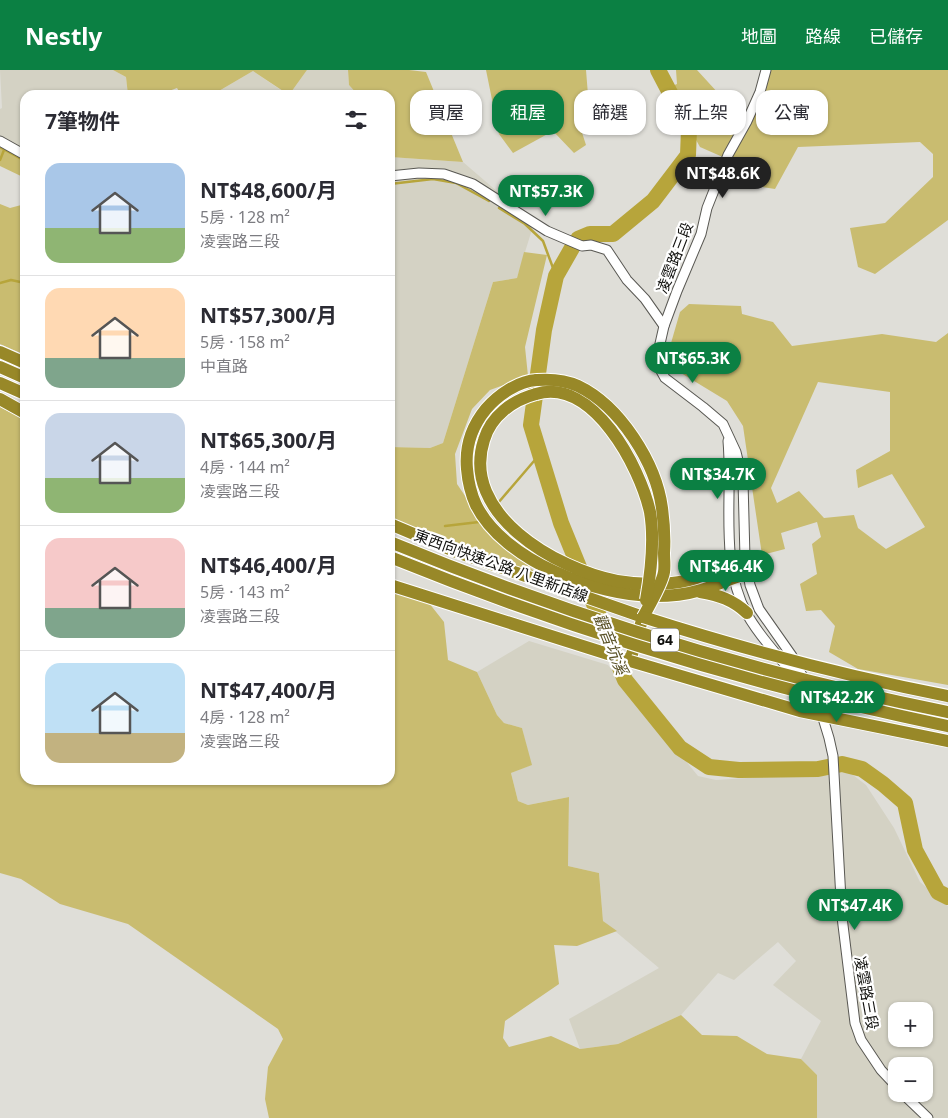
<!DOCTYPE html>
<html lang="zh-TW">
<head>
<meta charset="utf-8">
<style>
  :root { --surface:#fff; --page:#f2f2f3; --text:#2b2b33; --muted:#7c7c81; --line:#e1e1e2; --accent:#0b8043 }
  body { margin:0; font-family:"Noto Sans","Noto Sans TC",sans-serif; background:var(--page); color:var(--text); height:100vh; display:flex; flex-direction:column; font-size:19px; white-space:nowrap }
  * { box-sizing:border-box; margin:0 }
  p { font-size:16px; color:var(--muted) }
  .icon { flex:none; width:28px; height:28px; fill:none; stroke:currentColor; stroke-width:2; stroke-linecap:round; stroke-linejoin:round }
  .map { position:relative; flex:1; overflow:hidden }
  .drawer { position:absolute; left:20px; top:20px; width:375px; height:695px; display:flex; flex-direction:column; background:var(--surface); border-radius:15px; box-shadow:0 1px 4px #0004 }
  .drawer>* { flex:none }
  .guide { position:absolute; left:410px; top:20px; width:462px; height:45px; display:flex; gap:10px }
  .controls { position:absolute; left:888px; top:932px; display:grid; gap:10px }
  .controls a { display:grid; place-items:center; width:45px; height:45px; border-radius:10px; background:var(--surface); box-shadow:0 1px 4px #0004; font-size:25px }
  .price { position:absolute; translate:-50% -42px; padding:0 11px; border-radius:18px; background:var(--accent); color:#fff; font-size:16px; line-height:32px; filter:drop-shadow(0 1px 2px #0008) }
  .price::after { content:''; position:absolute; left:50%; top:30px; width:15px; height:11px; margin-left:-8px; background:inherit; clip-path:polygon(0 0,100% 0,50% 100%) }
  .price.selected { background:#222; color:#fff }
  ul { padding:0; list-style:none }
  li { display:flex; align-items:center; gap:15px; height:125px; padding:0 25px }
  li+li { border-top:1px solid var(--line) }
  li span { display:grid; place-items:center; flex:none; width:140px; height:100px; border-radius:15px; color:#555 }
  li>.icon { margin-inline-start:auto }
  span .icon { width:60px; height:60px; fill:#fffc; stroke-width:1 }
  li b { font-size:21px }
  h2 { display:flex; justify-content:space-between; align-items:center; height:60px; padding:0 25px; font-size:21px }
  .tag { padding:0 18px; border-radius:15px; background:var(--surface); box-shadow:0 1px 4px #0004; font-size:18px; line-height:45px }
  .tag.selected { background:var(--accent); color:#fff }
  header { display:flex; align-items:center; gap:30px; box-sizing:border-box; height:70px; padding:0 25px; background:var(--accent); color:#fff }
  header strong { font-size:24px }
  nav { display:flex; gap:28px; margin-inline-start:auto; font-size:18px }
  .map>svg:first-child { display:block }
</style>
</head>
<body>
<header>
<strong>Nestly</strong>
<nav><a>地圖</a><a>路線</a><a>已儲存</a></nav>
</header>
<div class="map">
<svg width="948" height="1048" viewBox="0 0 948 1048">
  <rect width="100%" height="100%" fill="#dfded8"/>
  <g fill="#d4d2c4" fill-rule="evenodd">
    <path d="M 0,0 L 113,0 L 126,7 L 128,25 L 25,25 L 25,82 L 0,67 L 0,39 L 2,38 Z"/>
    <path d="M 307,0 L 348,0 L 349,15 L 358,25 L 289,25 Z"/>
    <path d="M 253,1 L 288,25 L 212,25 Z"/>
    <path d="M 390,87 L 463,92 L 534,153 L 517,208 L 493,212 L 443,373 L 430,378 L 390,377 Z"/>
    <path d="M 529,571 L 608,595 L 698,706 L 716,710 L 849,702 L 866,715 L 894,758 L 920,812 L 948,836 L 948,1048 L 817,1048 L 817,1005 L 801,989 L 821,951 L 773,915 L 796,891 L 778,872 L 734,910 L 718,903 L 681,945 L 618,974 L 580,979 L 569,949 L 659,898 L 603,851 L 599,803 L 568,796 L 569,727 L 528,735 L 518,731 L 511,703 L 531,695 L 522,658 L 504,653 L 497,645 L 477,602 ZM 896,941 L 924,941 L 924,969 L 896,969 ZM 896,996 L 924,996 L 924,1024 L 896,1024 Z"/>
  </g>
  <g fill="#c9bc70" fill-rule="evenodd">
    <path d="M 113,0 L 307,0 L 289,25 L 253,1 L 212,25 L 181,25 L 177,18 L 158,25 L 128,25 L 126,7 Z"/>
    <path d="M 348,0 L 409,0 L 426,2 L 463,92 L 390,87 L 390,25 L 358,25 L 349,15 Z"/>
    <path d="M 486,0 L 586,0 L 588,25 L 576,44 L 586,75 L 574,83 L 553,61 L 513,83 L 499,64 Z"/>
    <path d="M 676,0 L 697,0 L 741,48 L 760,43 L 767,16 L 766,0 L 948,0 L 948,150 L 875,204 L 858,197 L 850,158 L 885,153 L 933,107 L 933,84 L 920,72 L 798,77 L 775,119 L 749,115 L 750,99 L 700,77 L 667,18 L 677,14 Z"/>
    <path d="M 0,67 L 25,82 L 25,108 L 0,96 Z"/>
    <path d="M 0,134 L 10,138 L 25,134 L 25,285 L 0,274 Z"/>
    <path d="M 524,182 L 547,185 L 525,277 L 528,306 L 490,320 L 472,339 L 455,384 L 457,414 L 486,457 L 534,501 L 532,509 L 390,450 L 390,377 L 430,378 L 443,373 L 493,212 L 517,208 Z"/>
    <path d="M 689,234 L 741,236 L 742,244 L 773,252 L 792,276 L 882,264 L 936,272 L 948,263 L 948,615 L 858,599 L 829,582 L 835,556 L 821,540 L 806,541 L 800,514 L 817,504 L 812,474 L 821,467 L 817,452 L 781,463 L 785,479 L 762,485 L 743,356 L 727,331 L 676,300 L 669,280 L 680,242 ZM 818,312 L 890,322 L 890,381 L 856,400 L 858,418 L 892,404 L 925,457 L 886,479 L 858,458 L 854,445 L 824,448 L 799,421 L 777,433 L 771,418 Z"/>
    <path d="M 0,337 L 25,350 L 25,710 L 390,710 L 390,520 L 429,533 L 444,552 L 448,590 L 477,602 L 497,645 L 504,653 L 522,658 L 532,695 L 511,703 L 518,731 L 528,735 L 569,727 L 568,796 L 599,803 L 603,851 L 617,861 L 577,876 L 554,875 L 559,914 L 505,951 L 503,968 L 509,977 L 551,966 L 580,979 L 618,974 L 681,945 L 702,965 L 737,966 L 767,984 L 801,989 L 817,1005 L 817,1048 L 269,1048 L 265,1029 L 268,997 L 283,969 L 278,959 L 128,854 L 60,834 L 21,809 L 0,803 Z"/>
  </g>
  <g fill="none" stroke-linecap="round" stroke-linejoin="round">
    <g stroke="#b7a53b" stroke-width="2.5">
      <path d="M 0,77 L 25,91"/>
      <path d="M 0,90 L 4,80"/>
      <path d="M 390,114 L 433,109 L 456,113 L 489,131"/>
      <path d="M 499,138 L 525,154 L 543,171 L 556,206"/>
      <path d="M 0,213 L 11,210 L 25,213"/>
      <path d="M 498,433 L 540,384"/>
      <path d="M 445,456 L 479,452 L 482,450"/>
    </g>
    <g stroke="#b7a53b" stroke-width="16">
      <path d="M 578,169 L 590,164 L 613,164 L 653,131 L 688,85 L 689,59 L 658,0"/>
      <path d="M 572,178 L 556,206 L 544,260 L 531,355 L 561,453 L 625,610 L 680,678 L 709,697 L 739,700 L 818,699 L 842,694 L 862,699 L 883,714 L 905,733 L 915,780 L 938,822 L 948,827"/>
    </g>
    <g stroke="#595853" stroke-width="11">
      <g id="minor">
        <path d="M 766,0 L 760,22 L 747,51 L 728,85 L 707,138 L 701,164 L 677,221 L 664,256 L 657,287 L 660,299 L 665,308 L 703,337 L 723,354 L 736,382 L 743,411 L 745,488 L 750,515 L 759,539 L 792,586 L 805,611"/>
        <path d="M 0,71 L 25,85"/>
        <path d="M 390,106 L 419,103 L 444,104 L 473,114 L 547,161 L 582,176 L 591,175 L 607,180 L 627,210 L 645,229 L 664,256"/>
        <path d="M 728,371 C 733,427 719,493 747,544 C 760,568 780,587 796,608"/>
        <path d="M 810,623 L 822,645 L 829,668 L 833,686 L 842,847 L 855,953 L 861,970 L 881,1000 L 896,1016"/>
        <path d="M 903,1024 L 928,1048"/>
      </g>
    </g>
    <g stroke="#fff" stroke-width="14">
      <g id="highway">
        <path d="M 0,282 L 25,293"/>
        <path d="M 0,297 L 25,308"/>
        <path d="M 537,310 C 518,311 498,325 486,339 C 472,356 465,377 467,399 C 468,411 471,424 476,435 C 504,491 597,526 655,526 C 669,526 684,525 697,521 C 714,517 730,508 747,504"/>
        <path d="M 0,313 L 25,324"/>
        <path d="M 536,324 C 513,330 491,346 484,370 C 460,444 556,499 617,511 C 640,515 673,516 696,508 C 713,502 728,494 745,488"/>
        <path d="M 0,329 L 25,343"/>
        <path d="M 390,454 L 454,481 L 643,547 L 630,591 L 390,515"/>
        <path d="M 700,522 C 719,525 733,530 747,543"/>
      </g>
    </g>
    <use href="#minor" stroke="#fff" stroke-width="9"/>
    <use href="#highway" stroke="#988828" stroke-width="12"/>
    <g stroke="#fff" stroke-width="14" stroke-linecap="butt">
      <g id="highway-bridge">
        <path d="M 537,310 C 551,309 565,310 578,316 C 620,336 656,393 662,438 C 664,453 665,468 664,483 C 664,489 665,496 664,502 C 662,514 649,536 643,547"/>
        <path d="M 536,324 C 593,307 640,397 650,442 C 655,471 651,502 646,530"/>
        <path d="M 390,472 C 570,546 757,604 948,642"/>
        <path d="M 390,487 C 570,560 757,617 948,656"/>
        <path d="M 643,547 C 743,579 845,606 948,626"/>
        <path d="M 630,591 L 800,641 L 948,671"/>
      </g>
    </g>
    <use href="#highway-bridge" stroke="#988828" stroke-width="12"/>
  </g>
  <g text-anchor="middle" stroke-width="4.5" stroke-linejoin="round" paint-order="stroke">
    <rect fill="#fff" stroke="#575755" stroke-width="1" x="651" y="558.5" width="28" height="23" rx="4"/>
    <g font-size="14" font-weight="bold" fill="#0f0f0c">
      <text x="665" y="575">64</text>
    </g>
    <g font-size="15" fill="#0f0f0c" stroke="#fff">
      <text transform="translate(675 188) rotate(-69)" y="5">凌雲路三段</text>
      <text transform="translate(501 496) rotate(20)" y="5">東西向快速公路 八里新店線</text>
      <text transform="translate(866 923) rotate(80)" y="5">凌雲路三段</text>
    </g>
    <g font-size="16" font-style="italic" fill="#585025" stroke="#fff">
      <text transform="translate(611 574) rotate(68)" y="6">觀音坑溪</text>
    </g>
  </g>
</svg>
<div class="controls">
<a>+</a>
<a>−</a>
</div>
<b class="price selected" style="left:723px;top:129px">NT$48.6K</b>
<b class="price" style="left:546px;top:147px">NT$57.3K</b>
<b class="price" style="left:693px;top:314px">NT$65.3K</b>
<b class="price" style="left:718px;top:430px">NT$34.7K</b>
<b class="price" style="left:726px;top:522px">NT$46.4K</b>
<b class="price" style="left:837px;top:653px">NT$42.2K</b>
<b class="price" style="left:855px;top:861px">NT$47.4K</b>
<div class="guide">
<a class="tag">買屋</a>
<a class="tag selected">租屋</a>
<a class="tag">篩選</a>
<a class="tag">新上架</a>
<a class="tag">公寓</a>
</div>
<section class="drawer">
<h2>7筆物件<svg class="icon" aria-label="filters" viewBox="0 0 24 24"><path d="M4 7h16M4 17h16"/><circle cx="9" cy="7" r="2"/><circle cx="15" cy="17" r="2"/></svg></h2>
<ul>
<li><span style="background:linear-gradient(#a9c7e8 65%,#8fb573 0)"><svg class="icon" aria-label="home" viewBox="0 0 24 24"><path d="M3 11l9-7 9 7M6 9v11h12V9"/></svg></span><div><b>NT$48,600/月</b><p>5房 · 128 m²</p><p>凌雲路三段</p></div></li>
<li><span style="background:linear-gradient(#ffd9b3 70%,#7fa58c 0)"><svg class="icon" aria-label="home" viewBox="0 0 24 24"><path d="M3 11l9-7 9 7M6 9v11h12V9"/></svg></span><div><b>NT$57,300/月</b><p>5房 · 158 m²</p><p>中直路</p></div></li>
<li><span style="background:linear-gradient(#c9d6e8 65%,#8fb573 0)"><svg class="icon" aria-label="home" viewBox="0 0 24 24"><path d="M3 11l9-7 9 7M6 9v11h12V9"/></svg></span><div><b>NT$65,300/月</b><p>4房 · 144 m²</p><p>凌雲路三段</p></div></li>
<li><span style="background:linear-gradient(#f6c9c9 70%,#7fa58c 0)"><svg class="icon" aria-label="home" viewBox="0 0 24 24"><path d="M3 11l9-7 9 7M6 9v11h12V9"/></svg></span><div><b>NT$46,400/月</b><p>5房 · 143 m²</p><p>凌雲路三段</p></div></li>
<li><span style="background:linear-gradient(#bfe0f5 70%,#c2b280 0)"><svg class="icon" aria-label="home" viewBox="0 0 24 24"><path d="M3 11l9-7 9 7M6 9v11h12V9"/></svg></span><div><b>NT$47,400/月</b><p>4房 · 128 m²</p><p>凌雲路三段</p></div></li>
</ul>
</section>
</div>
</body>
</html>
